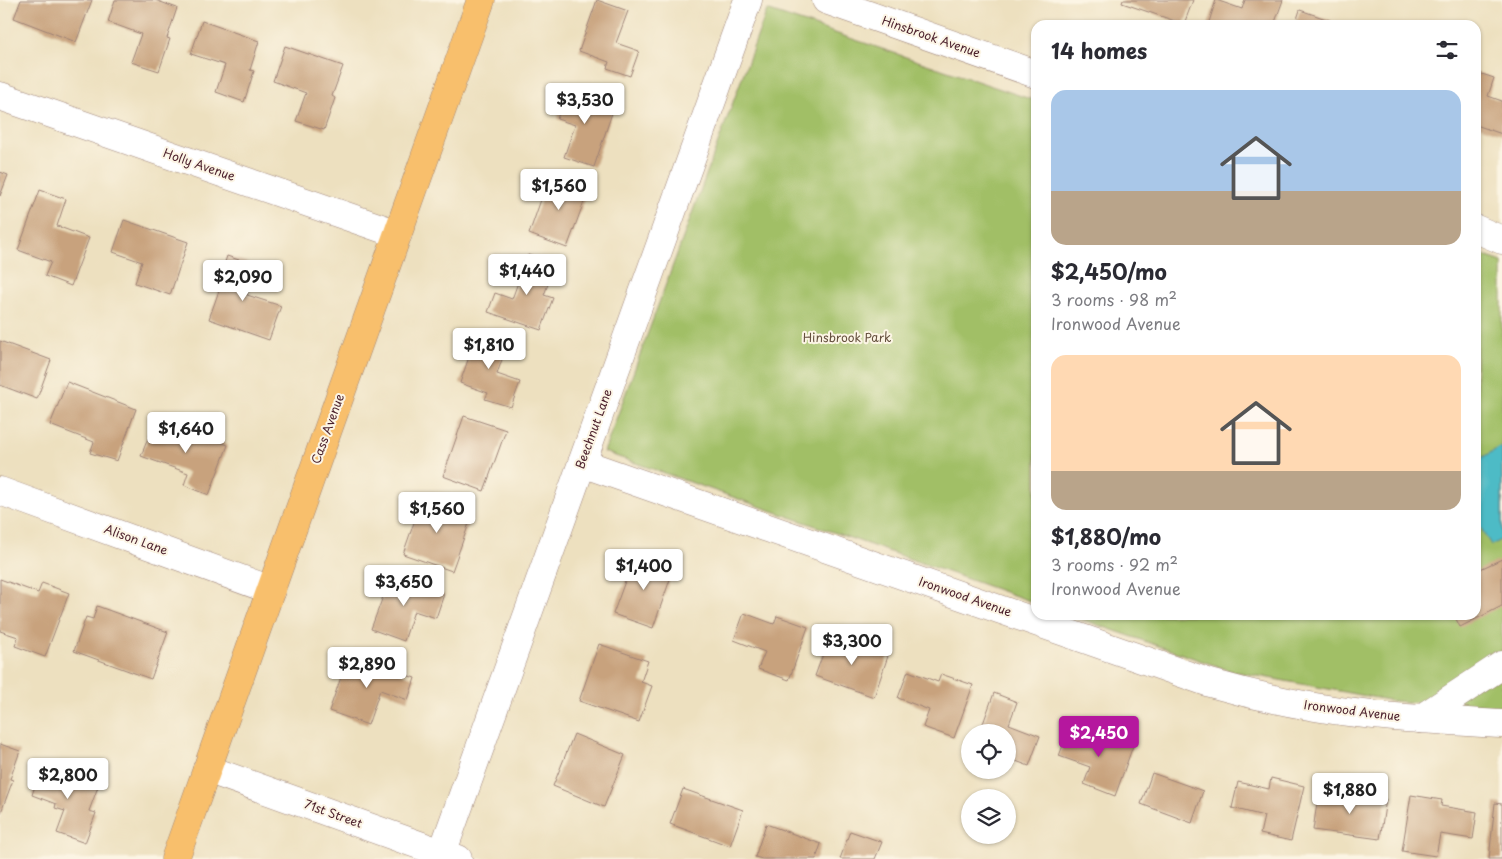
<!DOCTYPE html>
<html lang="en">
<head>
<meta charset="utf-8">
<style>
  :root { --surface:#fff; --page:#f7f7f7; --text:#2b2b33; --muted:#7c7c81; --accent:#b5179e }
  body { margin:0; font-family:"Playpen Sans",sans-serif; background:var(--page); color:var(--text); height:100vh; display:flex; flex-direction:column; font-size:19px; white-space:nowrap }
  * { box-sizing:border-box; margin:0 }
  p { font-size:16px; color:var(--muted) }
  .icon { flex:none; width:28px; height:28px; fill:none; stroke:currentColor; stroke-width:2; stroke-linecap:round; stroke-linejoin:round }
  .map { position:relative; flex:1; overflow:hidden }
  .sheet { position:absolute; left:1031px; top:20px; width:450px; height:600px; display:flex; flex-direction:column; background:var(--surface); border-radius:15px; box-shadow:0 1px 4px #0004 }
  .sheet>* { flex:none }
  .controls { position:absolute; left:961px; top:724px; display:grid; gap:10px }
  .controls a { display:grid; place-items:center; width:55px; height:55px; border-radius:50%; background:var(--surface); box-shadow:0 1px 4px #0004; font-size:25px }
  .price { position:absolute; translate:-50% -42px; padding:0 11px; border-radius:5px; background:#fff; color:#222; font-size:16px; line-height:32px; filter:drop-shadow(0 1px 2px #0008) }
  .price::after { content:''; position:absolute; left:50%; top:30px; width:15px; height:11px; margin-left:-8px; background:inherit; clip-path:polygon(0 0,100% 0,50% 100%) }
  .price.active { background:var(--accent); color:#fff }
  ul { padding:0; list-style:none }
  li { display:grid; align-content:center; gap:10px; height:265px; padding:0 20px }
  li span { display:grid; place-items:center; height:155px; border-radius:15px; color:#555 }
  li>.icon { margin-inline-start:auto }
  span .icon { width:90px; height:90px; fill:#fffc; stroke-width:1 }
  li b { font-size:21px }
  h2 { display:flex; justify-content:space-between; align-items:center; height:60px; padding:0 20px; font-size:21px }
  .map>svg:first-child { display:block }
</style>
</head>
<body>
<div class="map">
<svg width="1502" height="859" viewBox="0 0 1502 859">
  <rect width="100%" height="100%" fill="#fcf5e5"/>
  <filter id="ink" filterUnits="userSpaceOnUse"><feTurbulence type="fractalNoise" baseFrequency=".02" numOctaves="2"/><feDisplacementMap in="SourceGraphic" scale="10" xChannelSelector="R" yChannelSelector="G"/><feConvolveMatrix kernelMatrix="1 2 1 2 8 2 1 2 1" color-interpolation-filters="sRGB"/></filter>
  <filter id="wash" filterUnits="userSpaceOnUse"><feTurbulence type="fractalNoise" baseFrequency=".0096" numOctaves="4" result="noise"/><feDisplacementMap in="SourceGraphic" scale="20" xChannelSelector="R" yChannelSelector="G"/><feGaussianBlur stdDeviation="1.12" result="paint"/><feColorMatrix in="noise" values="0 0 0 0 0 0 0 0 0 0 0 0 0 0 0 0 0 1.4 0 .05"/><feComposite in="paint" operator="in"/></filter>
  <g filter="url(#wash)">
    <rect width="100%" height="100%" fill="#ede0bf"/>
    <g fill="#a1bf66" stroke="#766f48">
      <path d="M 767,10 L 1036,101 L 1036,603 L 604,452 Z"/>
      <path d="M 1476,253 L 1502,262 L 1502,708 L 1393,701 L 1231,671 L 1069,615 L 1476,615 Z"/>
    </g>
    <path fill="#4dbbc6" stroke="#4c6d78" d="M 1502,446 L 1502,539 L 1491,545 L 1476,520 L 1476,461 Z"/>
    <g id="blocks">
      <g fill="#c8a27d">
        <path d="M 21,0 L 92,0 L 76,42 L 14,18 Z"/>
        <path d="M 115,0 L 155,0 L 177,8 L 167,38 L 170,39 L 159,71 L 131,62 L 141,34 L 108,22 Z"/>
        <path d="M 597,0 L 628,11 L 616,43 L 639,51 L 630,76 L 607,68 L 609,62 L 579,51 Z"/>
        <path d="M 1123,0 L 1193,0 L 1184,24 L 1122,3 Z"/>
        <path d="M 1216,0 L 1242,9 L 1245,0 L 1283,0 L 1274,25 L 1208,25 Z"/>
        <path d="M 1300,10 L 1332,21 L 1331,25 L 1295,25 Z"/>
        <path d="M 202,21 L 259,41 L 250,70 L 254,71 L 244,102 L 216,92 L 225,65 L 191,54 Z"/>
        <path d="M 285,46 L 343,66 L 332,96 L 335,98 L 324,130 L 296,121 L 306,93 L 273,81 Z"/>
        <path d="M 1476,72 L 1494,78 L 1488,96 L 1502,101 L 1502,134 L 1476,125 Z"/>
        <path d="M 568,88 L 615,104 L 594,167 L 564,157 L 575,125 L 557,119 Z"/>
        <path d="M 0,172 L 8,175 L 0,196 Z"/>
        <path d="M 550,174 L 589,188 L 567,248 L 529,234 Z"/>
        <path d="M 40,190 L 66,199 L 57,226 L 89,238 L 71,286 L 45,276 L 51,262 L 18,250 Z"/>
        <path d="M 124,220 L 188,242 L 170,295 L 135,283 L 142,262 L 113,252 Z"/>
        <path d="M 528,255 L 555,265 L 544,295 L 553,298 L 541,330 L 488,312 L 495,293 L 512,299 Z"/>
        <path d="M 227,256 L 257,266 L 247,295 L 281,306 L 269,340 L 209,319 L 221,285 L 218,283 Z"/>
        <path d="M 478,331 L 508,342 L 497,374 L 520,382 L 511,407 L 485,399 L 488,393 L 460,383 Z"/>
        <path d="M 0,341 L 51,360 L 37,399 L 0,385 Z"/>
        <path d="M 67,382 L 136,409 L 117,461 L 90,453 L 94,442 L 50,425 Z"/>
        <path d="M 464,416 L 506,430 L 484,491 L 443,476 Z"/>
        <path d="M 156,418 L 228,445 L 209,495 L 184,485 L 188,473 L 141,456 Z"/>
        <path d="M 423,497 L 472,515 L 452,571 L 403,554 Z"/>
        <path d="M 635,554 L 674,568 L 653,628 L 613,614 Z"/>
        <path d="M 1502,559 L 1502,606 L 1460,627 L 1454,615 L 1476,615 L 1476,571 Z"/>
        <path d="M 391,575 L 444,594 L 436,618 L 414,611 L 404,641 L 371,629 Z"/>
        <path d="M 0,579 L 38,593 L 42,583 L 69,593 L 45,657 L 15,646 L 18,637 L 0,631 Z"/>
        <path d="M 97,606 L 168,632 L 151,679 L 74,651 L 86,617 L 93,619 Z"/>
        <path d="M 744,613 L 774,624 L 777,616 L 808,627 L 789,680 L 758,669 L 765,652 L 734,640 Z"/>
        <path d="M 830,635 L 888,656 L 874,697 L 815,676 Z"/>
        <path d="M 599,644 L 648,661 L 641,682 L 652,686 L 639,722 L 579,701 Z"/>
        <path d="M 349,655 L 415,678 L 408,700 L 380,690 L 368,725 L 329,711 Z"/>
        <path d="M 908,671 L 938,682 L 941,674 L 973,685 L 954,738 L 923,727 L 929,710 L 898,698 Z"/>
        <path d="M 994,693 L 1017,702 L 1009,724 L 1040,736 L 1029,766 L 1008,758 L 1008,732 L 980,732 Z"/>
        <path d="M 1069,729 L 1099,739 L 1102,731 L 1134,743 L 1115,796 L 1084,784 L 1090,767 L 1059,756 Z"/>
        <path d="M 574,734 L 625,755 L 604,807 L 553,786 Z"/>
        <path d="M 0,744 L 20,751 L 10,779 L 13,780 L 0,815 Z"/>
        <path d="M 42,764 L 99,784 L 89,811 L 96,813 L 85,843 L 57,833 L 65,811 L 55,808 L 56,804 L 32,795 Z"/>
        <path d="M 1152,773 L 1203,791 L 1192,823 L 1141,804 Z"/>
        <path d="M 1271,778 L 1304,786 L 1291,841 L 1260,834 L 1264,816 L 1232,808 L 1238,782 L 1269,789 Z"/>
        <path d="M 683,789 L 743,810 L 730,846 L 670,824 Z"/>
        <path d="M 1319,790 L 1386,799 L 1380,839 L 1313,830 Z"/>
        <path d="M 1411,795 L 1442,800 L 1441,806 L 1477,812 L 1473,839 L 1440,834 L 1436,856 L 1402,851 Z"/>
        <path d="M 1495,803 L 1502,804 L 1502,859 L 1489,859 Z"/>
        <path d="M 766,824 L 821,844 L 816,859 L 762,859 L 755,857 Z"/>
        <path d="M 850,831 L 882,842 L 875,859 L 840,859 Z"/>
      </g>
    </g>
  </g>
  <g filter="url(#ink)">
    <use href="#blocks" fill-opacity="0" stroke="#9c8075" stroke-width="1"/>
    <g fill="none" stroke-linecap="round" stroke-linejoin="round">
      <g stroke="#9c8075" stroke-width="29">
        <g id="minor">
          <path d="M 826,0 L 1036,74"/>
          <path d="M 0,96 L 398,234"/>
          <path d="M 1476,229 L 1502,240"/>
          <path d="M 582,463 L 1210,683 C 1245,693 1280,701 1315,707 C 1377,718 1440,720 1502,724"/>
          <path d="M 0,491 L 271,590"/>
          <path d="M 1420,719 L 1502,665"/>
          <path d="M 207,769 L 458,859"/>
          <path d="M 440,859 L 748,0"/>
        </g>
      </g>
      <g stroke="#9c8075" stroke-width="29">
        <path id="major" d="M 175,859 L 481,0"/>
      </g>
      <use href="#minor" stroke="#fff" stroke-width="28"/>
      <use href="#major" stroke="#f8bf6c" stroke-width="28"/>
    </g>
  </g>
  <g text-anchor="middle" stroke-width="4" stroke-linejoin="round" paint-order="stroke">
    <g font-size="12" fill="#4a1f2b" stroke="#fcf5e5">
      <text transform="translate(931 37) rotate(19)" y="4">Hinsbrook Avenue</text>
      <text transform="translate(199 165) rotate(19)" y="4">Holly Avenue</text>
      <text transform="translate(328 429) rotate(-70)" y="4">Cass Avenue</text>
      <text transform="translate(594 429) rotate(-70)" y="4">Beechnut Lane</text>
      <text transform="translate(136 540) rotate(20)" y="4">Alison Lane</text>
      <text transform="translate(965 597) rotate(19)" y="4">Ironwood Avenue</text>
      <text transform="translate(1352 711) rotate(7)" y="4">Ironwood Avenue</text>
      <text transform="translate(333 814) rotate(20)" y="4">71st Street</text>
    </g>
    <g font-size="12" fill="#644f3d" stroke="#fcf5e5">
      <text x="847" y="342">Hinsbrook Park</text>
    </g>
  </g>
</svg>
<div class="controls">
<a><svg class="icon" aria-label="locate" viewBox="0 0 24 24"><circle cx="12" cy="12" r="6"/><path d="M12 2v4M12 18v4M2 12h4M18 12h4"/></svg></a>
<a><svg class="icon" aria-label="layers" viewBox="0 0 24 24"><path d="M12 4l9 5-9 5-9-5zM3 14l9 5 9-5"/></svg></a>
</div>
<b class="price" style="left:585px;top:125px">$3,530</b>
<b class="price" style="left:559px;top:211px">$1,560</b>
<b class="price" style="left:527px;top:296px">$1,440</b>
<b class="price" style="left:243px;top:302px">$2,090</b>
<b class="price" style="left:489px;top:370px">$1,810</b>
<b class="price" style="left:186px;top:454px">$1,640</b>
<b class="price" style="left:437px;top:534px">$1,560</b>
<b class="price" style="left:644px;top:591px">$1,400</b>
<b class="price" style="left:404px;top:607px">$3,650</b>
<b class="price" style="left:852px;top:666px">$3,300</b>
<b class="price" style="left:367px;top:689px">$2,890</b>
<b class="price active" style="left:1099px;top:758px">$2,450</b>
<b class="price" style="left:68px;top:800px">$2,800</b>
<b class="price" style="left:1350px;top:815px">$1,880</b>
<section class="sheet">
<h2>14 homes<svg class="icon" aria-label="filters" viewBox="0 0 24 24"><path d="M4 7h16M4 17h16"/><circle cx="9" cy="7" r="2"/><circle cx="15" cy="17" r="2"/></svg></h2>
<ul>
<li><span style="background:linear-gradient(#a9c7e8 65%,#b9a48a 0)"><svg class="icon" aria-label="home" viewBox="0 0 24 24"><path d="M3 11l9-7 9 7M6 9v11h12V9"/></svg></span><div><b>$2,450/mo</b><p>3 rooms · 98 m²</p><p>Ironwood Avenue</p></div></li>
<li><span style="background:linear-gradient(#ffd9b3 75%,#b9a48a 0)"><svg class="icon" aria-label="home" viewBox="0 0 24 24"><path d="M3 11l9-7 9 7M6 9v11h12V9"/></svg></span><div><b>$1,880/mo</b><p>3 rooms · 92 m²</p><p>Ironwood Avenue</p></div></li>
</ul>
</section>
</div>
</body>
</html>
